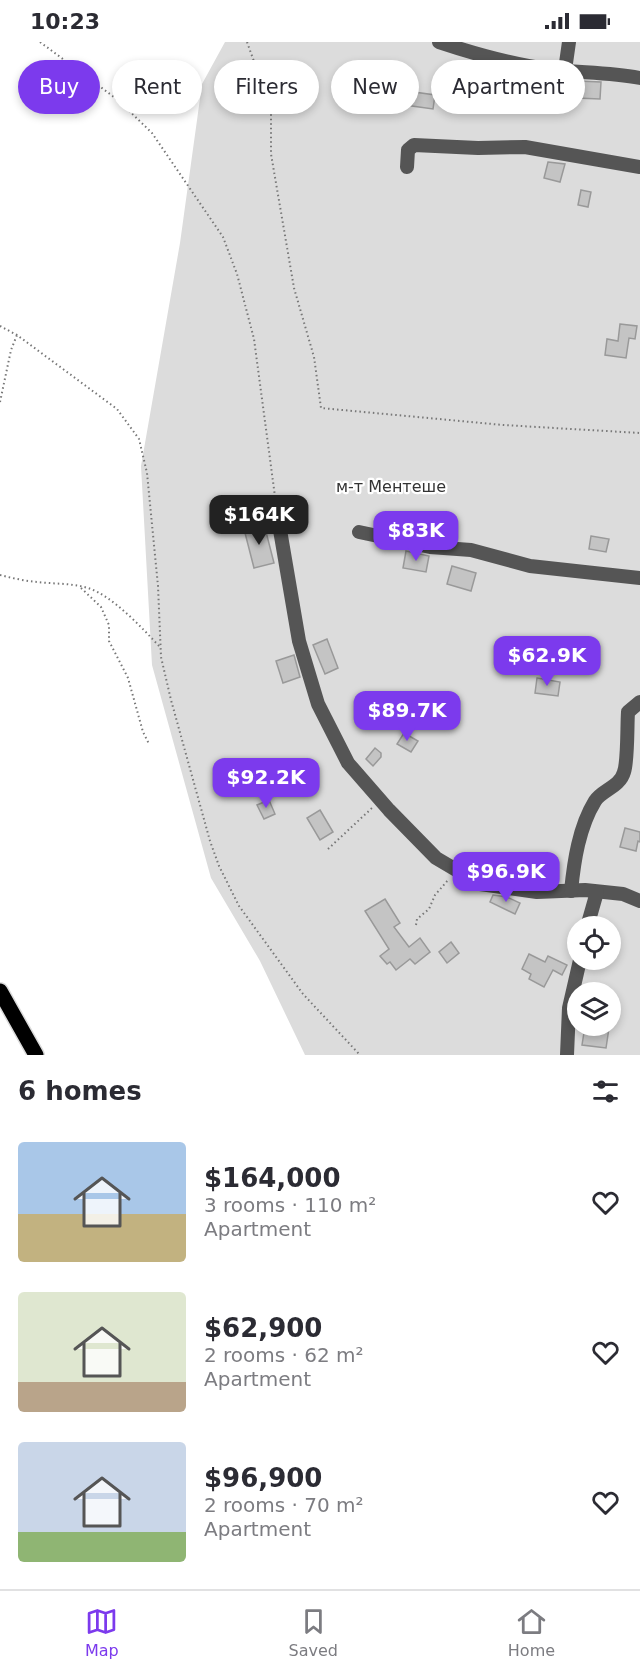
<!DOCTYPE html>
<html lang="en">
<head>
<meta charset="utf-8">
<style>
  :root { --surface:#fff; --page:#f2f2f3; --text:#2b2b33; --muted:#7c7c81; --line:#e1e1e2; --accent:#7c3aed }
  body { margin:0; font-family:"DejaVu Sans",sans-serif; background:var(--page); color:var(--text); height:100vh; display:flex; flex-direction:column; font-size:22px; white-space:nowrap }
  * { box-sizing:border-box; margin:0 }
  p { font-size:20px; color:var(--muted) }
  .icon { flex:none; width:33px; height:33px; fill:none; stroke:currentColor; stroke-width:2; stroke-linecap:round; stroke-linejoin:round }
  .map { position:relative; height:1013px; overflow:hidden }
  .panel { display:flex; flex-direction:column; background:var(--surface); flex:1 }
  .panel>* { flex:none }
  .top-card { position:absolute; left:18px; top:18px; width:604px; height:54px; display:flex; gap:12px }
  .controls { position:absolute; left:567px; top:874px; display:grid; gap:12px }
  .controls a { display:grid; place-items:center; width:54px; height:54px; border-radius:50%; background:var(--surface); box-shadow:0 3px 9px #0003; font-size:30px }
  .price { position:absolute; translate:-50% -51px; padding:0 14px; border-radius:12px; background:var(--accent); color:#fff; font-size:20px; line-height:39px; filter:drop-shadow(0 2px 3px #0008) }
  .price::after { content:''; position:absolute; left:50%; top:36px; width:18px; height:14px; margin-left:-9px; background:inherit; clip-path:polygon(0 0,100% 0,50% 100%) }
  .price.current { background:#222; color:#fff }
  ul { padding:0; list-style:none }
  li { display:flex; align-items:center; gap:18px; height:150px; padding:0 18px }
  li span { display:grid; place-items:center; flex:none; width:168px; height:120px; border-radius:6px; color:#555 }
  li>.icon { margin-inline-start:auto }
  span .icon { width:72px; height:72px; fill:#fffc; stroke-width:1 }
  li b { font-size:26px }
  h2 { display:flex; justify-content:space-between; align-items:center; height:72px; padding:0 18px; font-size:26px }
  .chip { padding:0 21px; border-radius:27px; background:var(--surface); box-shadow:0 3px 9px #0003; font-size:21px; line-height:54px }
  .chip.current { background:var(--accent); color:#fff }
  .status { display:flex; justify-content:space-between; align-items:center; height:42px; padding:0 30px; background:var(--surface); direction:ltr }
  .status svg { height:16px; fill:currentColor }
  .menu { display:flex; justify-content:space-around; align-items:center; height:84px; border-top:2px solid var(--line); background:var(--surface); font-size:16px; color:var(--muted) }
  .menu a { display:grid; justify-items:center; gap:3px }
  .menu .current { color:var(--accent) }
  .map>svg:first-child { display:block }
</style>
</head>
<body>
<div class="status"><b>10:23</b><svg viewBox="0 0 49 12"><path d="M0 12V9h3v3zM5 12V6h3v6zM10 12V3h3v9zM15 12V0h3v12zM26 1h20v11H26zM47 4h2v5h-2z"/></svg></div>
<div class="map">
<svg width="640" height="1013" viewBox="0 0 640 1013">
  <rect width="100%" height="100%" fill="#fff"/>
  <path fill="#dcdcdc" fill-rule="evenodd" d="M 225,0 L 640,0 L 640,1013 L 305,1013 L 260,919 L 211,836 L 152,623 L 141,424 L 180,201 L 202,42 ZM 578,885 L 610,885 L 610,918 L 578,918 ZM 578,951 L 610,951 L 610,984 L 578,984 Z"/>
  <g fill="#c4c4c4" stroke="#999" stroke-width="1.5">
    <path d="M 577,39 L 601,40 L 600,57 L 576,56 Z"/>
    <path d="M 407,49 L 435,53 L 433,67 L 405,63 Z"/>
    <path d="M 548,120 L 565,122 L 560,140 L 544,136 Z"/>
    <path d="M 581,148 L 591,150 L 588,165 L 578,163 Z"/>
    <path d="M 620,282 L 637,284 L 635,297 L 629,296 L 626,316 L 605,313 L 607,297 L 618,299 Z"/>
    <path d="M 264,482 L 274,521 L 254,526 L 244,487 Z"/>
    <path d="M 591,494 L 609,497 L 606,510 L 589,507 Z"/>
    <path d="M 406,509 L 429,514 L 426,530 L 403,526 Z"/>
    <path d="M 452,524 L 476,531 L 471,549 L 447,542 Z"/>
    <path d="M 327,597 L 338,626 L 325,632 L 313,603 Z"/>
    <path d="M 294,613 L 300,635 L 283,641 L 276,619 Z"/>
    <path d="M 537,636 L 560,640 L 558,654 L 535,651 Z"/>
    <path d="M 404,691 L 418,699 L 411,710 L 397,702 Z"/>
    <path d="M 375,706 L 381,711 L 381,715 L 373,724 L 366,717 Z"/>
    <path d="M 269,758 L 275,772 L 264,777 L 257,763 Z"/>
    <path d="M 320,768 L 333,790 L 320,798 L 307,776 Z"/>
    <path d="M 625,786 L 640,790 L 640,800 L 638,799 L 636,809 L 620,805 Z"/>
    <path d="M 493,853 L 507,855 L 520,861 L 515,872 L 490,860 Z"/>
    <path d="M 385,857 L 400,881 L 394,885 L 409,905 L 420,896 L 430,910 L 415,922 L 410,917 L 396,928 L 390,920 L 387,922 L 380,914 L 389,907 L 365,869 Z"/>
    <path d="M 451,900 L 459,911 L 447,921 L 439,910 Z"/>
    <path d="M 529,912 L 545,920 L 548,914 L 567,923 L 562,933 L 553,928 L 544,945 L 529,937 L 531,932 L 522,927 Z"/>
    <path d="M 585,984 L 609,986 L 606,1006 L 582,1003 Z"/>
  </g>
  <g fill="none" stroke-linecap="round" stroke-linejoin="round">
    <g stroke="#dbdbdb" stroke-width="18">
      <path id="major" d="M 0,949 L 36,1013"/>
    </g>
    <g stroke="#777" stroke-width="2" stroke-dasharray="1.5 3" stroke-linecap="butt">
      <path d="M 40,0 L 118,58 L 152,91 L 223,195 L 237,232 L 254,297 L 278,477"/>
      <path d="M 247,0 L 271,67 L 271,112 L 294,246 L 314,315 L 321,366 L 503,383 L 640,391"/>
      <path d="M 0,284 L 17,293 L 117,367 L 139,397 L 147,431 L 158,544 L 161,615 L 171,658 L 210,799 L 219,824 L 239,864 L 303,952 L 360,1013"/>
      <path d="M 0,360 L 11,308 L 17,293"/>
      <path d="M 0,533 C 12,536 25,539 37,540 C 54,542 71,541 88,546 C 113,554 142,586 160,605"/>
      <path d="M 81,546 L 101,565 L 109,583 L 109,599 L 128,636 L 143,690 L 149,702"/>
      <path d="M 328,807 L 372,766"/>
      <path d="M 416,883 L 417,877 L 429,867 L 435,853 L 449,837"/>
    </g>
    <g stroke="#555" stroke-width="14">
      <path d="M 439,0 C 475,12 510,22 547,27 C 578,31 609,30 640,36"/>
      <path d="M 565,28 L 569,0"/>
      <path d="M 407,125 L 408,108 L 414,103 L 478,106 L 525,105 L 640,125"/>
      <path d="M 280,488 L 299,599 L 318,662 L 348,721 L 389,768 L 436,816 L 480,842 L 537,850 L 585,848 L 623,852 L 640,859"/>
      <path d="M 359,490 L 430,505 L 471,508 L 530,524 L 640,536"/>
      <path d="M 571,849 C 574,819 579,785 595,759 C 602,748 620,745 624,730 C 628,719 627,684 628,670 L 640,660"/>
      <path d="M 587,885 L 597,850"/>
      <path d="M 567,1013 L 569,966 L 580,918"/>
    </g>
    <use href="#major" stroke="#000" stroke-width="15"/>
  </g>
  <g text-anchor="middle" stroke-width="4.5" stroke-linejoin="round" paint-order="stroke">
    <g font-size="16" fill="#333" stroke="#fff">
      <text x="391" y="450">м-т Ментeше</text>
    </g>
  </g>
</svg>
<div class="controls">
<a><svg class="icon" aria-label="locate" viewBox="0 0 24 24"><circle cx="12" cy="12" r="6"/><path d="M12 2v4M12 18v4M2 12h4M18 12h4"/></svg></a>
<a><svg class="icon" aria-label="layers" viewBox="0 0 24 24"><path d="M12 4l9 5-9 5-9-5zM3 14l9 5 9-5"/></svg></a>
</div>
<b class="price current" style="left:259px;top:504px">$164K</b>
<b class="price" style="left:416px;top:520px">$83K</b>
<b class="price" style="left:547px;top:645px">$62.9K</b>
<b class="price" style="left:407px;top:700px">$89.7K</b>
<b class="price" style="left:266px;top:767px">$92.2K</b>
<b class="price" style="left:506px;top:861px">$96.9K</b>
<div class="top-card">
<a class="chip current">Buy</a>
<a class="chip">Rent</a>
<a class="chip">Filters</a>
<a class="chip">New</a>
<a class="chip">Apartment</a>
</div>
</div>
<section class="panel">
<h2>6 homes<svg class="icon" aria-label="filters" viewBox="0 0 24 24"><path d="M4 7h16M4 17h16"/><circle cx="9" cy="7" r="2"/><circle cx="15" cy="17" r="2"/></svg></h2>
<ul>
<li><span style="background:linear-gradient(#a9c7e8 60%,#c2b280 0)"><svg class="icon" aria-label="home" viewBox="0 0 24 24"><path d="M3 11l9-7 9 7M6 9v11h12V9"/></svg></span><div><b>$164,000</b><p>3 rooms · 110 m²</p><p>Apartment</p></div><svg class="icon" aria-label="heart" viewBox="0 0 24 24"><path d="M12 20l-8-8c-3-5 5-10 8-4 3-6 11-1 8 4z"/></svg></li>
<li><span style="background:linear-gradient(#dfe7d0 75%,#b9a48a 0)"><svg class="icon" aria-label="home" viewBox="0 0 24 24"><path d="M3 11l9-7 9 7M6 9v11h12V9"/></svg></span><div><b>$62,900</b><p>2 rooms · 62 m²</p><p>Apartment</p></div><svg class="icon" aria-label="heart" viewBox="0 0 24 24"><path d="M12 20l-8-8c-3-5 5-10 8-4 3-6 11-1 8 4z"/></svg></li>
<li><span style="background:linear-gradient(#c9d6e8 75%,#8fb573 0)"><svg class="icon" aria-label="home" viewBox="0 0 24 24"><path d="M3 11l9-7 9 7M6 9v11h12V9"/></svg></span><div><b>$96,900</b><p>2 rooms · 70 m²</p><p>Apartment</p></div><svg class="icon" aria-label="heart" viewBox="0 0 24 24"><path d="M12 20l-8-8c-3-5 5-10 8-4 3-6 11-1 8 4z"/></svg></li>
</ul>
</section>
<nav class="menu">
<a class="current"><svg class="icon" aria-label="map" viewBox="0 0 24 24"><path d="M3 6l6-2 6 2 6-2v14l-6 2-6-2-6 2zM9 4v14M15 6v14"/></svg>Map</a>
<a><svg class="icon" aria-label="saved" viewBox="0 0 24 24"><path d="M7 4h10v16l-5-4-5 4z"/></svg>Saved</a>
<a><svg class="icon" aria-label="home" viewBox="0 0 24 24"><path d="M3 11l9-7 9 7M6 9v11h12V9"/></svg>Home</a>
</nav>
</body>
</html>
